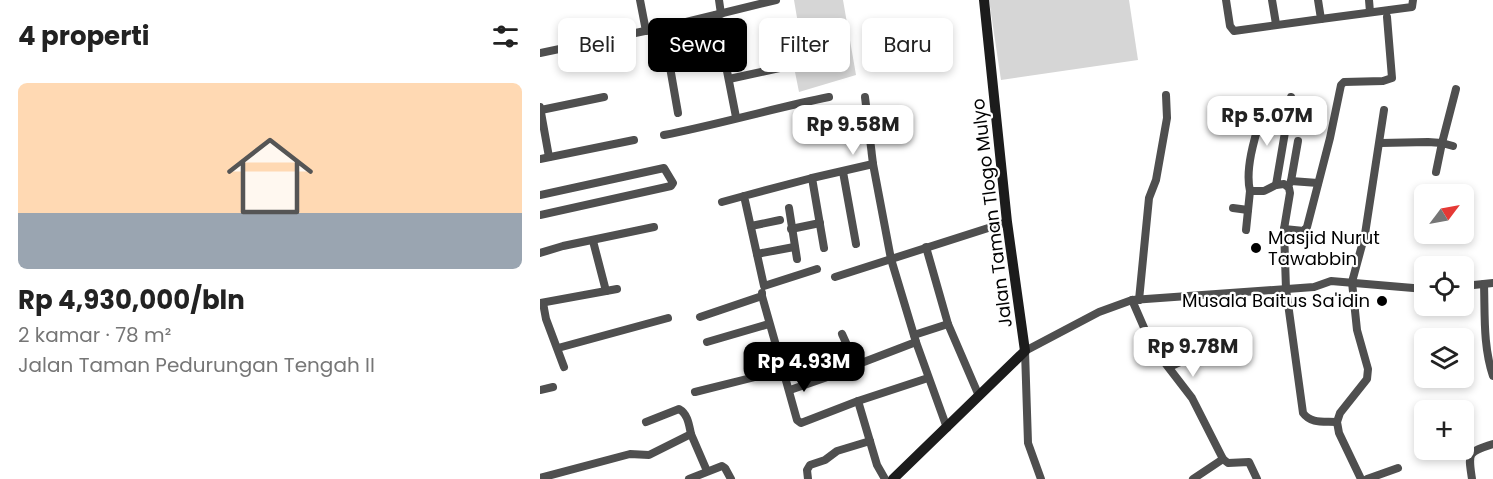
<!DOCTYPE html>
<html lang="id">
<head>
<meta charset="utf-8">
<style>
  :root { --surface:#fff; --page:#f6f6f6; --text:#222; --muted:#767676; --accent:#000 }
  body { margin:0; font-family:Poppins,sans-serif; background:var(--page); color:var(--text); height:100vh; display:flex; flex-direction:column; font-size:22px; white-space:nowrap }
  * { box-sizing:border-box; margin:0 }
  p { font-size:20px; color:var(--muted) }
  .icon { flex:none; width:33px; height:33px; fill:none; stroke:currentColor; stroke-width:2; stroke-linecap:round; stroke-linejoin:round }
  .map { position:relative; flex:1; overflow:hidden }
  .panel { display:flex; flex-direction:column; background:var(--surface); width:540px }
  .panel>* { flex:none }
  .banner { position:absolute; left:18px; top:18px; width:570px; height:54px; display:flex; gap:12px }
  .needle { width:39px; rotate:58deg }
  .fabs { position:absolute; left:874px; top:184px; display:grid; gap:12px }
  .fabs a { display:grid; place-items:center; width:60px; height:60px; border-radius:9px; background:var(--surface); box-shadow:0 3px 9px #0003; font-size:30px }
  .price { position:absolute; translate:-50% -51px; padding:0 14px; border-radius:12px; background:#fff; color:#222; font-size:20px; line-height:39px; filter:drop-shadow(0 2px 3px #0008) }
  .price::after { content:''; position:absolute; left:50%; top:36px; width:18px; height:14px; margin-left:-9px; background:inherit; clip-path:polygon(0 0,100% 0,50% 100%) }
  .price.active { background:var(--accent); color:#fff }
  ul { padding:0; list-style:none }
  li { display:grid; align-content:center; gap:12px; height:318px; padding:0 18px }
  li span { display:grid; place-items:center; height:186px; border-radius:9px; color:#555 }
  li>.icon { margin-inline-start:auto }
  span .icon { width:108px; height:108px; fill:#fffc; stroke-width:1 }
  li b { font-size:26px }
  h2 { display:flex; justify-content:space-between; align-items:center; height:72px; padding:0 18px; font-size:26px }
  .tag { padding:0 21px; border-radius:9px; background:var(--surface); box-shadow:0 3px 9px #0003; font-size:21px; line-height:54px }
  .tag.active { background:var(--accent); color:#fff }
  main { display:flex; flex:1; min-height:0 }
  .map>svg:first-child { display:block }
</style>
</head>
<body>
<main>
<section class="panel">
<h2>4 properti<svg class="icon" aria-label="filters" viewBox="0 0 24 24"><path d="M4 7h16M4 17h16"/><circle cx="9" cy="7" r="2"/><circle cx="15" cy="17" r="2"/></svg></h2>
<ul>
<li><span style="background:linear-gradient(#ffd9b3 70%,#9aa5b1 0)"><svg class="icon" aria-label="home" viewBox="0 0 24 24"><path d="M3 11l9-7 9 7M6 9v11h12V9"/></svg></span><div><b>Rp 4,930,000/bln</b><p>2 kamar · 78 m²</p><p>Jalan Taman Pedurungan Tengah II</p></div></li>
</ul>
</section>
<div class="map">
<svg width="953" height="479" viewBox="0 0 953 479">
  <rect width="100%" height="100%" fill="#fff"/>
  <g fill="#d6d6d6">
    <path d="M 254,0 L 303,0 L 316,75 L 259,92 L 254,67 L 265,65 Z"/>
    <path d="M 449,0 L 589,0 L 598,60 L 461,80 Z"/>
  </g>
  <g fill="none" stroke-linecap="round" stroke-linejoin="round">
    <g stroke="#4f4f4f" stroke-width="8">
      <path d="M 100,0 L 106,31"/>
      <path d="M 179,0 L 181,14"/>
      <path d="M 686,0 L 690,26 L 694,31 L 781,19 L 778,0"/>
      <path d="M 732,0 L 736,24"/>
      <path d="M 829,0 L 830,12"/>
      <path d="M 176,15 L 196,117"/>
      <path d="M 781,19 L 872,7 L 873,0"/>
      <path d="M 123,27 L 138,113"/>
      <path d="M 0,53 L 138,24 L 236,0"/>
      <path d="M 189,79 L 290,57"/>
      <path d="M 325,97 L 333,164"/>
      <path d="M 751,97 L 736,185 L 744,184 L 749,188 L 750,193 L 744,229 L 746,289 L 763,413 C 771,424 784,421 797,422"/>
      <path d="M 725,103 C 718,128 704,166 710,191 L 724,191 L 736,185"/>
      <path d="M 0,107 L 9,157"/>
      <path d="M 1,110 L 64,97"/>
      <path d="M 124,135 C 180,124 234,108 289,97"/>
      <path d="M 841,143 L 888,142 L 902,143 L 916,89"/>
      <path d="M 0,159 L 94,140"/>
      <path d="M 303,172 L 316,244"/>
      <path d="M 896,172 L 902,143 L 913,146"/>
      <path d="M 272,178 L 204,196 L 224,286 L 277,269"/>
      <path d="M 751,181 L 758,141"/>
      <path d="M 750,183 L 751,181 L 778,183"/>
      <path d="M 0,195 L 124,168 L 133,183 L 131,186 L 0,215"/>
      <path d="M 182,202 L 204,196"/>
      <path d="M 249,208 L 257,259"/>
      <path d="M 693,208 L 708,210"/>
      <path d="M 211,226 L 240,220"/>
      <path d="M 251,229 L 280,223"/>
      <path d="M 744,229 L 764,231 L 767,227 L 790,138 L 801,85 L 804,82 L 843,81 L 852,78 L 847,17"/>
      <path d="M 706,230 L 710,191"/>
      <path d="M 53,241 L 66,291"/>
      <path d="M 386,247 L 408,324 L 439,396"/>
      <path d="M 284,248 L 272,178 L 333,164 L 351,259 L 376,342 L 407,428"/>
      <path d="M 0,253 L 23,246 L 114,227"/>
      <path d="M 217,254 L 254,247"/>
      <path d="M 295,277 L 467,222"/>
      <path d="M 944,284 C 945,315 943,346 953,376"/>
      <path d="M 924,286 L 953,283"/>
      <path d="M 222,296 L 243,370"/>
      <path d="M 592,300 L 612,346 L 652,398 L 683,459 L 688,463 L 709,462 L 717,479"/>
      <path d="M 599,300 L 609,198 L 616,180 L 627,118 L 626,95"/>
      <path d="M 0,303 L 77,289"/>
      <path d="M 3,303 L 6,319 L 24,367"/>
      <path d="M 160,317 L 222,296 L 222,293"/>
      <path d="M 302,334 L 316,365 L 376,342"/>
      <path d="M 374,335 L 408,324"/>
      <path d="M 167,342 L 229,324"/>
      <path d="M 18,348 L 128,318"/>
      <path d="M 629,367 L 662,352"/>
      <path d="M 0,390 L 13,387"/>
      <path d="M 250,390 L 293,375 L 316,365"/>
      <path d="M 155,392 L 243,370 L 257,420 L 261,423 L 318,401 L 388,378"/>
      <path d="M 318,401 L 337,465 L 345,479"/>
      <path d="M 106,422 L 139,409 C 148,414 149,425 151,434"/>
      <path d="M 0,478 L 90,454 L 109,455 L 151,434 L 167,471"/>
      <path d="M 149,479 L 182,466 L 185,468 L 191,479"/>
      <path d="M 268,479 L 267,470 L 270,465 L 285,460 L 297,451 L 330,441"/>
      <path d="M 501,479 L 488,443 L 485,351 L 559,312 L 592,300 L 774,287 L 791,281 L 885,289"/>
      <path d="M 653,479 L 683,459"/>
      <path d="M 821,479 L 799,433 L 797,422 L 800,413 L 827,379 L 828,369 L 817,330 L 812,282 L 825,234 L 844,110"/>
      <path d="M 827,479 L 858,468"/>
      <path d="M 932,479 C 928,453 927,452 953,444"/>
    </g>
    <path stroke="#1c1c1c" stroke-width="10" d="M 353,479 L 485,351 L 467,222 L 444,0"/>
  </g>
  <g fill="#000" stroke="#fff" stroke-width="2">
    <circle cx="716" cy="248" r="6"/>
    <circle cx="842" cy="301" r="6"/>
  </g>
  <g text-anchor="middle" stroke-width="4.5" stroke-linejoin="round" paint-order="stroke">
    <g font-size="18" fill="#000" stroke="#fff">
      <text transform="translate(452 213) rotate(-97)" y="6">Jalan Taman Tlogo Mulyo</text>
    </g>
    <g font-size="18" fill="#000" stroke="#fff" text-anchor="start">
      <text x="728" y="244">Masjid Nurut<tspan x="728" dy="21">Tawabbin</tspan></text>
      <text x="830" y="307" text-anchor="end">Musala Baitus Sa'idin</text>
    </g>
  </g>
</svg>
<div class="fabs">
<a><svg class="needle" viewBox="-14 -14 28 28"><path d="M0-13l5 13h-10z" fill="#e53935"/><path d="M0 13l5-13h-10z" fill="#767676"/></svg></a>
<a><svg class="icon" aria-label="locate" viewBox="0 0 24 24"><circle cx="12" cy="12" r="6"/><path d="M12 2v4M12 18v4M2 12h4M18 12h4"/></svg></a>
<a><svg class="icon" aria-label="layers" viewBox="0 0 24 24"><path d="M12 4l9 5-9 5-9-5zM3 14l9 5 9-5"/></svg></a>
<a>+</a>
</div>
<b class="price" style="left:727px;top:147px">Rp 5.07M</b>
<b class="price" style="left:313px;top:156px">Rp 9.58M</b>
<b class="price" style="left:653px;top:378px">Rp 9.78M</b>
<b class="price active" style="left:264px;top:393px">Rp 4.93M</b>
<div class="banner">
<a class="tag">Beli</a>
<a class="tag active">Sewa</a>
<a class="tag">Filter</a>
<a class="tag">Baru</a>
</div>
</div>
</main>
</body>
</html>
